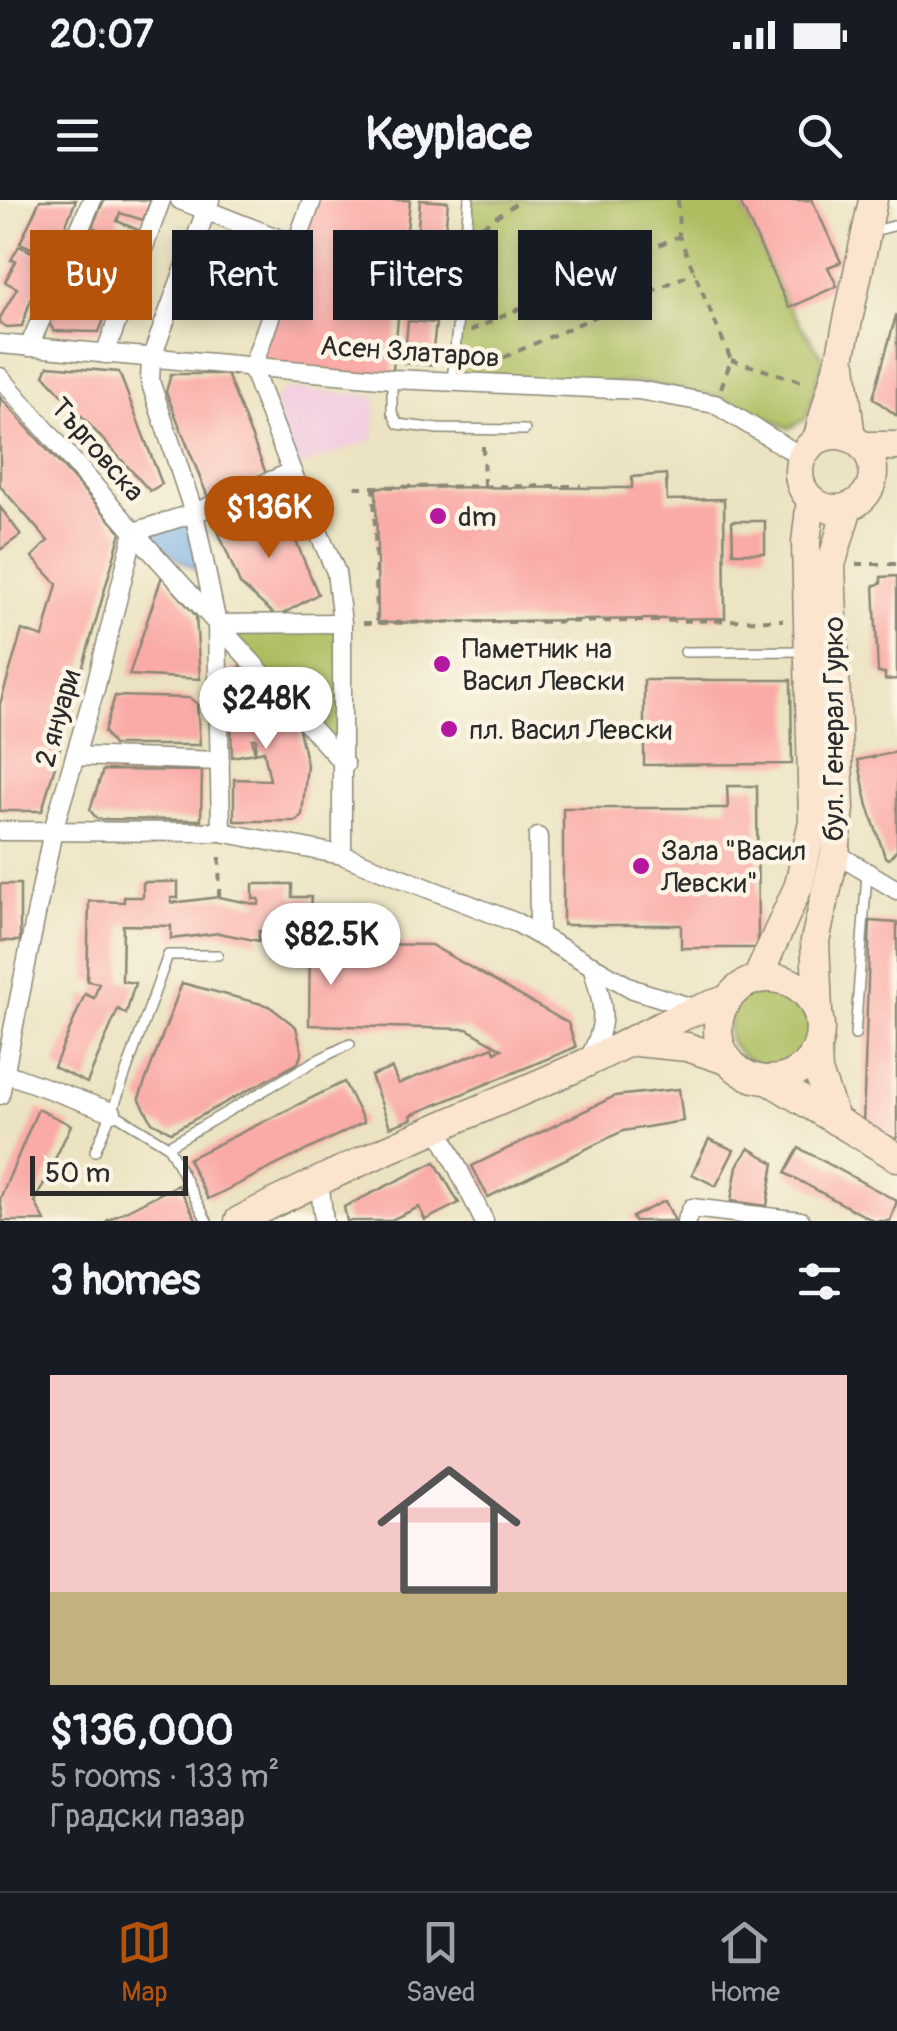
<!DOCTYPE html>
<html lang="en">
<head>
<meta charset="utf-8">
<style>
  :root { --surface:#171b24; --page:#242831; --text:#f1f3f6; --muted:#9ea1a6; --line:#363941; --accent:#b45309 }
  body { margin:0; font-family:Pangolin,sans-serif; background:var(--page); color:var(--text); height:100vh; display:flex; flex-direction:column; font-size:38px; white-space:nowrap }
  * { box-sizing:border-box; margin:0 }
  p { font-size:32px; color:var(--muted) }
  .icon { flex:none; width:55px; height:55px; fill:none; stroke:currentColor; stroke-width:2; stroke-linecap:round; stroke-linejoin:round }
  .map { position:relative; height:1021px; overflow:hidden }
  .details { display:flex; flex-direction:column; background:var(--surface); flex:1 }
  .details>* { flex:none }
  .guide { position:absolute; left:30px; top:30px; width:838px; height:90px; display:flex; gap:20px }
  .scale { position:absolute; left:30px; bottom:25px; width:158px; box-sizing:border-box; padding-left:10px; border:5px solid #2b2b2b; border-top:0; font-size:28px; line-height:35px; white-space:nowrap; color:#2b2b2b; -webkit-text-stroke:8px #fcf5e5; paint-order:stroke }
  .price { position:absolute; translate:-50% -85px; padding:0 22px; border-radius:35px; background:#fff; color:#222; font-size:32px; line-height:65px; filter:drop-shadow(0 2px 5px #0008) }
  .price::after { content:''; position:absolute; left:50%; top:60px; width:30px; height:22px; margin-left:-15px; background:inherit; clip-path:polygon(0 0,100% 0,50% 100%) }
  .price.active { background:var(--accent); color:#fff }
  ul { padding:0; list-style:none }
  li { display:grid; align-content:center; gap:20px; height:530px; padding:0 50px }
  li+li { border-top:2px solid var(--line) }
  li span { display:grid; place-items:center; height:310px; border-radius:0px; color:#555 }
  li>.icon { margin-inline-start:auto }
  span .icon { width:180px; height:180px; fill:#fffc; stroke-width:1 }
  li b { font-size:42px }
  h2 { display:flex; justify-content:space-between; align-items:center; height:120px; padding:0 50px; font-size:42px }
  .tag { padding:0 35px; border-radius:0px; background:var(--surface); box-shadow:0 5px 15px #0003; font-size:35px; line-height:90px }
  .tag.active { background:var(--accent); color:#fff }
  .status { display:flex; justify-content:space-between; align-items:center; height:70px; padding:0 50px; background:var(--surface); direction:ltr }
  .status svg { height:28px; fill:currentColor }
  header { display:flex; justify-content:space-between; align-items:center; height:130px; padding:0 50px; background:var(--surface); font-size:45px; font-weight:700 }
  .tab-bar { display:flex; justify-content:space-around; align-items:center; height:140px; border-top:2px solid var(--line); background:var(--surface); font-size:28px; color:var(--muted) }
  .tab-bar a { display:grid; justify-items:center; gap:5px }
  .tab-bar .active { color:var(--accent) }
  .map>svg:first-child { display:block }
</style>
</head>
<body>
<div class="status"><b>20:07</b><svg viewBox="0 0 49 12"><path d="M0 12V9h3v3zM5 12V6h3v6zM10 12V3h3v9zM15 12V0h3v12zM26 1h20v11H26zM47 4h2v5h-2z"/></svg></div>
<header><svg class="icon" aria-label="menu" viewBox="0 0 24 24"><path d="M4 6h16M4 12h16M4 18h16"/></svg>Keyplace<svg class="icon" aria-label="search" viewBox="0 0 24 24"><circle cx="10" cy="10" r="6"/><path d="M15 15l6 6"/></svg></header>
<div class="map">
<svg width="897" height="1021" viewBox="0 0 897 1021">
  <rect width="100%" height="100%" fill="#fcf5e5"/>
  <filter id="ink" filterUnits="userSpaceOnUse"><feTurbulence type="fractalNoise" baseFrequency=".01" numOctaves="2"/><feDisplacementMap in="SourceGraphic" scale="20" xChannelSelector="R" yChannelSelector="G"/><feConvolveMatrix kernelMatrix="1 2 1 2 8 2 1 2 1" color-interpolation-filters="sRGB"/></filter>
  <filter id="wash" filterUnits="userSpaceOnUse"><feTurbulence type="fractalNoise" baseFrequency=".0048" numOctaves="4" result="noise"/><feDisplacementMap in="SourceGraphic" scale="40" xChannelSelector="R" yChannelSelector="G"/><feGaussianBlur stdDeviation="2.25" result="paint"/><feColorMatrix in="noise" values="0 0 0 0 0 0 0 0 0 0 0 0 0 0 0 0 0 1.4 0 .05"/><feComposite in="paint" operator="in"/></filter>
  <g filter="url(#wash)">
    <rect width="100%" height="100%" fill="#ebe3c1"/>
    <path fill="#f2cfe1" d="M 285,189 L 376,196 L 374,239 L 296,268 L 273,202 Z"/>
    <g fill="#adbe61" stroke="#6c7446" stroke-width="2.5">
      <path d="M 469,0 L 739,0 L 789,108 L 824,159 L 806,219 L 789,228 L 722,198 L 644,183 L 452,182 Z"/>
      <path d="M 342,423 L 343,564 L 217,424 Z"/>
      <path d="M 775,789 L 809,816 C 809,822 811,833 810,839 C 795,900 686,851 746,792 Z"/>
    </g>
    <path fill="#76b0e7" stroke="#506e89" stroke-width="2.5" d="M 194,313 L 213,380 L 134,332 Z"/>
    <g id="blocks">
      <g fill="#faaaa7">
        <path d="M 40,0 L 76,0 L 52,58 L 20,43 Z"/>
        <path d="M 104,0 L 151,0 L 143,20 L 120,13 L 117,21 L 140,31 L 134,46 L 92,27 Z"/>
        <path d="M 312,0 L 410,0 L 392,179 L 252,168 Z"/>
        <path d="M 420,0 L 448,2 L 444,43 L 417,41 Z"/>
        <path d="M 739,0 L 812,0 L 841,62 L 828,67 L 837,86 L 789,108 Z"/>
        <path d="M 78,45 L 125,65 L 99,132 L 54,131 L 47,120 Z"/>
        <path d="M 19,46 L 50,60 L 32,96 L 22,126 L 7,127 L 0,123 L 0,118 L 17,88 L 5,82 L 16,61 L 11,60 Z"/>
        <path d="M 414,63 L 441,65 L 438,107 L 410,105 Z"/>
        <path d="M 896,116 L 897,117 L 897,216 L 873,198 Z"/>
        <path d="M 408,121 L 436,123 L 431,165 L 404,163 Z"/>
        <path d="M 48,166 L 119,172 L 162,284 L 150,291 L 44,175 Z"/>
        <path d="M 171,174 L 227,174 L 267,276 L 209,300 L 166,192 Z"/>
        <path d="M 0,197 L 121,332 L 42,611 L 0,611 L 0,504 L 22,430 L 43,437 L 57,384 L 32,357 L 48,341 L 0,286 Z"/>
        <path d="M 666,274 L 667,300 L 724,299 L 725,418 L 378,423 L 376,287 L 632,288 L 632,277 Z"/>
        <path d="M 281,305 L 318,394 L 277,417 L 240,384 L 218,331 Z"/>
        <path d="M 0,307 L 21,335 L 0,350 Z"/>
        <path d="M 732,321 L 765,321 L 765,353 L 733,353 Z"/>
        <path d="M 162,376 L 196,416 L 200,479 L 129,475 Z"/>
        <path d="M 897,376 L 897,479 L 885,480 L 885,473 L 878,473 L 874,385 L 881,384 L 881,377 Z"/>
        <path d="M 246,464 L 298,525 L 307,565 L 302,615 L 296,621 L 234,621 L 234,579 L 270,580 L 264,551 L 255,553 L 256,539 L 252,539 L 255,553 L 232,557 L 230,473 Z"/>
        <path d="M 644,480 L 791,480 L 792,564 L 644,565 Z"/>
        <path d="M 115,496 L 189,498 L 197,503 L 200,545 L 113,545 L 104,532 Z"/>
        <path d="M 897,552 L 897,649 L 889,659 L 885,657 L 868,606 L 858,560 Z"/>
        <path d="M 103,570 L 202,571 L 201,620 L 97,619 L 90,610 Z"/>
        <path d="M 727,586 L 757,586 L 758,748 L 681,748 L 681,725 L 563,725 L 563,608 L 728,608 Z"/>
        <path d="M 143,682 L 178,682 L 178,698 L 171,698 L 171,703 L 219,697 L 259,705 L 259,699 L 253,699 L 253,684 L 292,684 L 292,697 L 311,697 L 310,708 L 371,710 L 373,744 L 431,745 L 568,823 L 576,847 L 411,915 L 412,919 L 390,927 L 371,876 L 392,868 L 398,884 L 493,847 L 495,852 L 502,849 L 467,829 L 309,825 L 310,732 L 259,731 L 259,741 L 219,733 L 171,739 L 171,726 L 123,725 L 122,781 L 135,783 L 126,814 L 118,809 L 87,883 L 54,867 L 85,794 L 94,798 L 99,783 L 87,781 L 89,701 L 124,702 L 124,697 L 143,697 Z"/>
        <rect x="0" y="684" width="20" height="57"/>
        <path d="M 870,721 L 897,723 L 897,940 L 863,924 Z"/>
        <path d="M 182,783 L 269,806 L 296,827 L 302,852 L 298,863 L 171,932 L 152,922 L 139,898 Z"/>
        <path d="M 344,882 L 364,922 L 208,999 L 188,959 Z"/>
        <path d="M 679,889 L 683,921 L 623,931 L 488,997 L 472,966 L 615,896 Z"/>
        <path d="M 38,909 L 71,925 L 35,1002 L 45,1021 L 0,1021 L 3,1017 L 0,999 Z"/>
        <path d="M 709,939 L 734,950 L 716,986 L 692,974 Z"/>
        <path d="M 749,948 L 774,963 L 767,1006 L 731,1001 L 737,966 Z"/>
        <path d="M 799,948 L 897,1001 L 890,1021 L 874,1021 L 785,973 Z"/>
        <path d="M 435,962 L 459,1003 L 425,1020 L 419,1007 L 389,1021 L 347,1021 L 344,1007 Z"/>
        <path d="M 178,985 L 197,1021 L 106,1021 L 157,995 Z"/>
        <path d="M 665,1001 L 675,1021 L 634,1021 L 632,1017 Z"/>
      </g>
    </g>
  </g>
  <g filter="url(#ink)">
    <use href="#blocks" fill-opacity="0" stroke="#8b8776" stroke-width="2.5"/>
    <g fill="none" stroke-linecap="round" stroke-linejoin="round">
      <g stroke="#8b8776" stroke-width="12">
        <g id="lane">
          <path d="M 870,32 L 897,25"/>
          <path d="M 392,179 L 392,212 L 398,224 L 438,229 L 525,230"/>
          <path d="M 452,182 L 469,0"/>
          <path d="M 685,452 L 806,451"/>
          <path d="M 855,835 L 867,674"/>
          <path d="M 168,946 L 315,861 L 350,844"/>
          <path d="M 95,951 L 112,912"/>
          <path d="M 207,1021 L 168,946 L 112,912 L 168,755 L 218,755"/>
        </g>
      </g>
      <g stroke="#8b8776" stroke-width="21">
        <g id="street">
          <path d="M 180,0 L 295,45"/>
          <path d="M 210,0 L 151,159 L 150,181 L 194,313 L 217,424 L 221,632"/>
          <path d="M 312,0 L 252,168 L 292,272 L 336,372 L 342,423 L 342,655"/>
          <path d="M 0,144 L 392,179 L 638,190 L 715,204 L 802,257"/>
          <path d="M 29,147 L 92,0"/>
          <path d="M 105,154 L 161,0"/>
          <path d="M 0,177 L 134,332 L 345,565"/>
          <path d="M 217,424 L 342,423"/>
          <path d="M 75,556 L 220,561"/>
          <path d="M 0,631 L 221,632 L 342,655 L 517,723 L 633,789 L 696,809"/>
          <path d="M 538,637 L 539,735"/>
          <path d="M 835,653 L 897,690"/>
          <path d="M 588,860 C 610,822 603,805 592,765"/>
          <path d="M 5,873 L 112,912"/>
          <path d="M 0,895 L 53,630 L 95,489 L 134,332 L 194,313 L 292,272"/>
          <path d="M 438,928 L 484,1021"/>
          <path d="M 319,981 L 324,1021"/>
          <path d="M 686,1021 L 692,1008 L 801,1021"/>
        </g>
      </g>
      <g stroke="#8b8776" stroke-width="31">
        <g id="secondary">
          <path d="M 842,165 L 851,238"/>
          <circle cx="836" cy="272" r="37"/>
          <path d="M 817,240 L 841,154 L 873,0"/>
          <path d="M 862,246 L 897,246"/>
          <circle cx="769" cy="829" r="51"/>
          <path d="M 757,779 L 799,685 L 813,621 L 806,343 L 811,299"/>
          <path d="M 818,811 L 815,741 L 835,653 L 840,609 L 831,365 L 848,307"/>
          <path d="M 636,842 L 687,847 L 729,861"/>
          <path d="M 817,850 L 818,872 L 836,921"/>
          <path d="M 768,880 L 897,957"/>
          <path d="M 239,1021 C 347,964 461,918 573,869 C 624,846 673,816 726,800"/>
        </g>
      </g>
      <g stroke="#8b8776" stroke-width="4" stroke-dasharray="8 8" stroke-linecap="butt">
        <path d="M 678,0 L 679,36 L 731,160 L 721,188"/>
        <path d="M 482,26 L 521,0"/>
        <path d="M 470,131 L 679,36"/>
        <path d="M 731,160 L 807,183"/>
        <path d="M 489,164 L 695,72"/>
        <path d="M 483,246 L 484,286"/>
        <path d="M 374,286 L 377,421"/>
        <path d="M 355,287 L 581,286"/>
        <path d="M 856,364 L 897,364"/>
        <path d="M 363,423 L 783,420"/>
        <path d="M 219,697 L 220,652"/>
      </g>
      <use href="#lane" stroke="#fff" stroke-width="9"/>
      <use href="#street" stroke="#fff" stroke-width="18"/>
      <use href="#secondary" stroke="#fbe5cf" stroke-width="28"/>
    </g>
  </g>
  <g fill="#b5179e" stroke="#fcf5e5" stroke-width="4">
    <circle cx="438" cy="316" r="10"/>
    <circle cx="442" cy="464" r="10"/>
    <circle cx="449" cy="529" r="10"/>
    <circle cx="641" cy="666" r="10"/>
  </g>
  <g text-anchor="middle" stroke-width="9" stroke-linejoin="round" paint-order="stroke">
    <g font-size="28" fill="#2b2b2b" stroke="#fcf5e5">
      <text transform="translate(410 151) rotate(4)" y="10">Асен Златаров</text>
      <text transform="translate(98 249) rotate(49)" y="10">Търговска</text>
      <text transform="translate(57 518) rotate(-74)" y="10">2 януари</text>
      <text transform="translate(833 529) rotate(-90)" y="10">бул. Генерал Гурко</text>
    </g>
    <g font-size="28" fill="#2b2b2b" stroke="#fcf5e5" text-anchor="start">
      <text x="458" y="326">dm</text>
      <text x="462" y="458">Паметник на<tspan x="462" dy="32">Васил Левски</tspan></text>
      <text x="469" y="539">пл. Васил Левски</text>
      <text x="661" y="660">Зала "Васил<tspan x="661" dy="32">Левски"</tspan></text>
    </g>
  </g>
</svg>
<div class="scale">50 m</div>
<b class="price active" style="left:269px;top:361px">$136K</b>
<b class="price" style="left:266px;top:552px">$248K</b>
<b class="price" style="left:331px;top:788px">$82.5K</b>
<div class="guide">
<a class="tag active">Buy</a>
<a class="tag">Rent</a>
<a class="tag">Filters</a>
<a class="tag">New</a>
</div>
</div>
<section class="details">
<h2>3 homes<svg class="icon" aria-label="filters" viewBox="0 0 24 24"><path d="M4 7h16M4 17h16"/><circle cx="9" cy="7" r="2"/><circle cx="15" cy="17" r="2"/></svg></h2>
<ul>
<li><span style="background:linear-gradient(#f6c9c9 70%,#c2b280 0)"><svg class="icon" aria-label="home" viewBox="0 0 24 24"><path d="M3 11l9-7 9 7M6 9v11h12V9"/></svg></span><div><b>$136,000</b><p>5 rooms · 133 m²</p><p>Градски пазар</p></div></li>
</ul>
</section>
<nav class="tab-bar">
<a class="active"><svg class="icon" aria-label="map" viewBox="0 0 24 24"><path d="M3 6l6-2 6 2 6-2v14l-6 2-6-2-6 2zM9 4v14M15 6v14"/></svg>Map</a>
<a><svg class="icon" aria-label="saved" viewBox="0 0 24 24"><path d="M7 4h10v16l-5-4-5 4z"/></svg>Saved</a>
<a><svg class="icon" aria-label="home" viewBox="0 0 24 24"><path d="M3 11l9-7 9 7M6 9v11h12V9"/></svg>Home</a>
</nav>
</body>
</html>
